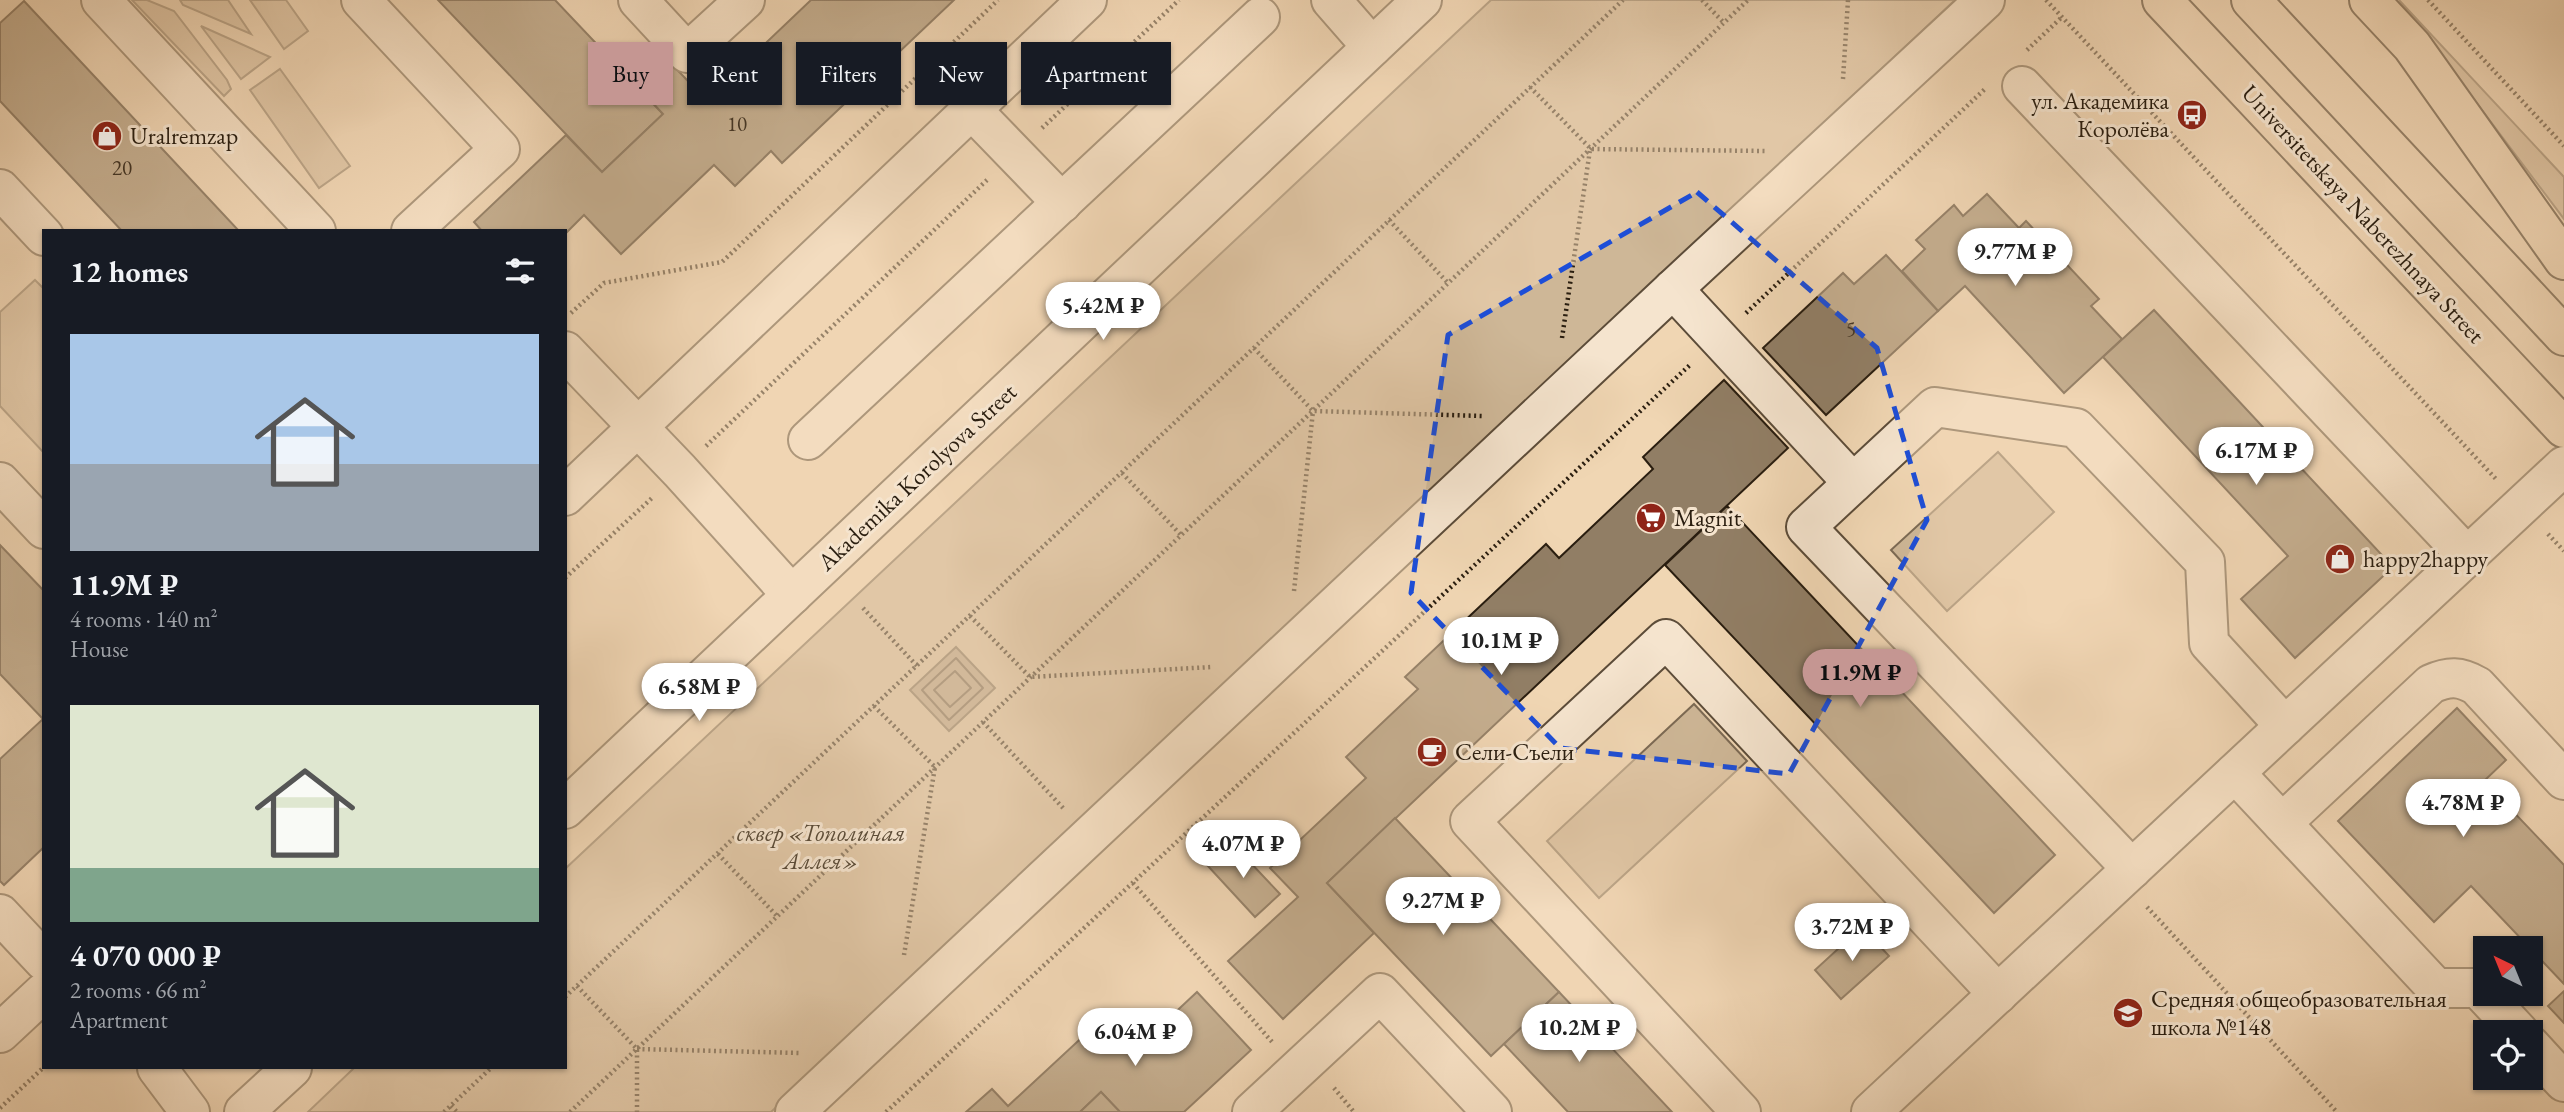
<!DOCTYPE html>
<html lang="en">
<head>
<meta charset="utf-8">
<style>
  :root { --surface:#171b24; --page:#242831; --text:#f1f3f6; --muted:#9ea1a6; --accent:#c59692 }
  body { margin:0; font-family:"EB Garamond",serif; background:var(--page); color:var(--text); height:100vh; display:flex; flex-direction:column; font-size:26px; white-space:nowrap }
  * { box-sizing:border-box; margin:0 }
  p { font-size:23px; color:var(--muted) }
  .icon { flex:none; width:38px; height:38px; fill:none; stroke:currentColor; stroke-width:2; stroke-linecap:round; stroke-linejoin:round }
  .map { position:relative; flex:1; overflow:hidden }
  .side { position:absolute; left:42px; top:229px; width:525px; height:840px; display:flex; flex-direction:column; background:var(--surface); border-radius:0px; box-shadow:0 2px 5px #0004 }
  .side>* { flex:none }
  .banner { position:absolute; left:588px; top:42px; width:665px; height:63px; display:flex; gap:14px }
  .needle { width:46px; rotate:317deg }
  .tools { position:absolute; left:2473px; top:936px; display:grid; gap:14px }
  .tools a { display:grid; place-items:center; width:70px; height:70px; border-radius:0px; background:var(--surface); box-shadow:0 2px 5px #0004; font-size:35px }
  .price { position:absolute; translate:-50% -60px; padding:0 16px; border-radius:24px; background:#fff; color:#222; font-size:23px; line-height:46px; filter:drop-shadow(0 2px 4px #0008) }
  .price::after { content:''; position:absolute; left:50%; top:42px; width:21px; height:16px; margin-left:-10px; background:inherit; clip-path:polygon(0 0,100% 0,50% 100%) }
  .price.active { background:var(--accent); color:#111 }
  ul { padding:0; list-style:none }
  li { display:grid; align-content:center; gap:14px; height:371px; padding:0 28px }
  li span { display:grid; place-items:center; height:217px; border-radius:0px; color:#555 }
  li>.icon { margin-inline-start:auto }
  span .icon { width:126px; height:126px; fill:#fffc; stroke-width:1 }
  li b { font-size:30px }
  h2 { display:flex; justify-content:space-between; align-items:center; height:84px; padding:0 28px; font-size:30px }
  .pill { padding:0 24px; border-radius:0px; background:var(--surface); box-shadow:0 2px 5px #0004; font-size:24px; line-height:63px }
  .pill.active { background:var(--accent); color:#111 }
  .map>svg:first-child { display:block }
</style>
</head>
<body>
<div class="map">
<svg width="2564" height="1112" viewBox="0 0 2564 1112">
  <rect width="100%" height="100%" fill="#f0d6b3"/>
  <filter id="stains"><feTurbulence type="fractalNoise" baseFrequency=".00286" numOctaves="4"/><feColorMatrix values="0 0 0 0 .2 0 0 0 0 .09 0 0 0 0 .02 0 0 0 .5 -.17"/></filter>
  <radialGradient id="worn" r=".72"><stop offset=".6" stop-color="#630" stop-opacity="0"/><stop offset="1" stop-color="#630" stop-opacity=".3"/></radialGradient>
  <g fill="#ceb797" stroke="#7c6a54" stroke-width="2">
    <path d="M 132,0 L 147,0 L 174,11 L 227,80 L 231,89 L 224,96 Z"/>
    <path d="M 180,0 L 228,0 L 251,34 L 183,5 Z"/>
    <path d="M 250,0 L 286,0 L 308,31 L 284,49 Z"/>
    <path d="M 1491,0 L 1955,0 L 771,1112 L 308,1112 L 354,1068 L 565,1068 L 565,869 Z"/>
    <path d="M 2399,0 L 2564,177 L 2564,219 Z"/>
    <path d="M 201,26 L 270,57 L 241,79 Z"/>
    <path d="M 280,69 L 350,166 L 319,188 L 250,90 Z"/>
    <path d="M 35,280 L 44,289 L 44,453 L 0,406 L 0,312 Z"/>
    <path d="M 1998,452 L 2054,512 L 1947,611 L 1891,550 Z"/>
    <path d="M 1694,704 L 1747,761 L 1599,898 L 1547,841 Z"/>
  </g>
  <path fill="#ad977c" stroke="#796751" stroke-width="2" d="M 956,647 L 995,688 L 949,731 L 910,690 Z"/>
  <g fill="none" stroke-linecap="round" stroke-linejoin="round">
    <g stroke="#6c5a46" stroke-width="2">
      <path d="M 956,658 L 983,688 L 949,720 L 922,690 Z"/>
      <path d="M 955,671 L 971,688 L 950,707 L 934,690 Z"/>
    </g>
  </g>
  <g fill="#917e65" stroke="#2a1e10" stroke-width="2">
    <path d="M 438,0 L 555,0 L 663,114 L 602,172 Z"/>
    <path d="M 811,0 L 954,0 L 782,163 L 771,151 L 735,186 L 714,165 L 621,254 L 584,215 L 565,234 L 565,231 L 482,231 L 474,222 L 566,135 L 602,172 L 663,114 L 636,85 L 665,57 L 706,100 Z"/>
    <path d="M 24,1 L 239,231 L 122,231 L 0,101 L 0,23 Z"/>
    <path d="M 1987,194 L 2019,228 L 2026,221 L 2099,299 L 2091,306 L 2122,339 L 2064,393 L 1965,286 L 1938,311 L 1902,271 L 1925,249 L 1916,240 L 1954,205 L 1963,216 Z"/>
    <path d="M 1886,255 L 1938,311 L 1826,415 L 1763,348 L 1843,273 L 1854,284 Z"/>
    <path d="M 2154,310 L 2393,567 L 2295,658 L 2241,599 L 2288,556 L 2103,357 Z"/>
    <path d="M 1724,380 L 1788,448 L 1327,883 L 1374,933 L 1283,1019 L 1228,961 L 1298,897 L 1270,868 L 1366,778 L 1346,757 L 1418,689 L 1405,677 L 1546,544 L 1559,558 L 1653,469 L 1643,457 Z"/>
    <path d="M 1727,506 L 2055,855 L 1994,913 L 1665,565 Z"/>
    <path d="M 0,545 L 44,591 L 43,719 L 0,674 Z"/>
    <path d="M 2457,708 L 2506,760 L 2484,781 L 2564,865 L 2564,984 L 2471,886 L 2434,922 L 2338,821 Z"/>
    <path d="M 44,718 L 44,847 L 4,885 L 0,881 L 0,759 Z"/>
    <path d="M 1395,818 L 1559,992 L 1491,1056 L 1327,883 Z"/>
    <path d="M 1231,842 L 1280,894 L 1255,917 L 1207,865 Z"/>
    <path d="M 1862,927 L 1889,956 L 1841,999 L 1815,970 Z"/>
    <path d="M 2564,991 L 2564,1023 L 2548,1006 Z"/>
    <path d="M 1197,992 L 1251,1050 L 1184,1112 L 1120,1112 L 1101,1092 L 1080,1112 L 966,1112 L 992,1089 L 1008,1106 L 1104,1017 L 1135,1050 Z"/>
    <path d="M 1559,992 L 1672,1112 L 1568,1112 L 1504,1044 Z"/>
    <path d="M 1101,1092 L 1120,1112 L 1080,1112 Z"/>
  </g>
  <g fill="none" stroke-linecap="round" stroke-linejoin="round">
    <g stroke="#5c4c39" stroke-width="42">
      <g id="minor">
        <path d="M 101,0 L 316,231"/>
        <path d="M 361,0 L 500,149 L 411,231"/>
        <path d="M 638,0 L 687,53 L 745,0"/>
        <path d="M 1331,0 L 1372,47"/>
        <path d="M 2022,86 L 2467,556"/>
        <path d="M 972,110 L 1062,203"/>
        <path d="M 0,189 L 44,236"/>
        <path d="M 1673,289 L 1853,483"/>
        <path d="M 565,351 L 680,471 L 792,595"/>
        <path d="M 808,440 L 1260,17"/>
        <path d="M 0,482 L 44,529"/>
        <path d="M 565,496 L 1087,0"/>
        <path d="M 2235,773 L 2436,988 L 2478,988 L 2519,1032"/>
        <path d="M 565,809 L 1422,0"/>
        <path d="M 2282,823 L 2431,684 C 2449,676 2460,676 2477,686 L 2564,780"/>
        <path d="M 2132,869 L 1806,527 L 1935,407 L 2076,428 L 2205,562 L 2209,643 L 2285,726"/>
        <path d="M 0,914 L 44,961"/>
        <path d="M 0,1033 L 44,992"/>
        <path d="M 2530,1045 L 2564,1082"/>
        <path d="M 157,1068 L 190,1112"/>
        <path d="M 244,1112 L 292,1068"/>
        <path d="M 795,1112 L 1673,289 L 1985,0"/>
        <path d="M 1252,1112 L 1380,993 L 1492,1112"/>
        <path d="M 1741,1112 L 1470,821 L 1666,639 L 1998,994"/>
        <path d="M 1871,1112 L 2564,466"/>
      </g>
    </g>
    <g stroke="#2a1e10" stroke-width="42">
      <g id="major">
        <path d="M 2162,0 L 2564,428"/>
        <path d="M 2251,0 L 2564,336"/>
        <path d="M 2369,0 L 2412,46 L 2564,260"/>
      </g>
    </g>
    <g stroke="#2a1e10" stroke-width="4.5" stroke-dasharray="2 3.5" stroke-linecap="butt">
      <path d="M 1702,0 L 1724,23"/>
      <path d="M 2046,0 L 2496,479"/>
      <path d="M 2428,0 L 2564,146"/>
      <path d="M 2027,50 L 2062,17"/>
      <path d="M 1843,79 L 1848,0"/>
      <path d="M 1530,87 L 1591,149 L 1766,151"/>
      <path d="M 1042,128 L 1179,0"/>
      <path d="M 1389,220 L 1448,283"/>
      <path d="M 571,313 L 604,283 L 722,262 L 998,0"/>
      <path d="M 1746,313 L 1985,89"/>
      <path d="M 1562,338 L 1590,150"/>
      <path d="M 1254,348 L 1313,411 L 1482,416"/>
      <path d="M 706,446 L 987,180"/>
      <path d="M 1122,473 L 1181,535"/>
      <path d="M 2548,534 L 2564,551"/>
      <path d="M 565,578 L 652,498"/>
      <path d="M 1294,591 L 1313,411"/>
      <path d="M 863,608 L 917,666"/>
      <path d="M 970,616 L 1030,677 L 1212,667"/>
      <path d="M 874,706 L 935,767 L 904,955"/>
      <path d="M 983,722 L 1064,809"/>
      <path d="M 718,854 L 777,916"/>
      <path d="M 1133,883 L 1273,1043"/>
      <path d="M 2147,907 L 2337,1112"/>
      <path d="M 577,986 L 637,1049 L 637,1112"/>
      <path d="M 565,997 L 1623,0"/>
      <path d="M 637,1049 L 800,1053"/>
      <path d="M 1334,1088 L 1354,1112"/>
      <path d="M 451,1106 L 457,1112"/>
      <path d="M 0,1108 L 44,1067"/>
      <path d="M 444,1112 L 491,1068"/>
      <path d="M 570,1112 L 1748,0"/>
      <path d="M 886,1112 L 1691,364"/>
    </g>
    <use href="#minor" stroke="#f5e4ce" stroke-width="38"/>
    <use href="#major" stroke="#f0d6b3" stroke-width="38"/>
  </g>
  <path d="M0 0H2564V1112H0ZM 1697,192 L 1877,348 L 1927,520 L 1789,774 L 1560,748 L 1411,593 L 1448,335 Z" fill="#f0d6b3" fill-opacity=".55" fill-rule="evenodd"/>
  <path fill="none" stroke="#1d4ed8" stroke-width="5" stroke-dasharray="14 9" stroke-linejoin="round" d="M 1697,192 L 1877,348 L 1927,520 L 1789,774 L 1560,748 L 1411,593 L 1448,335 Z"/>
  <defs>
    <g id="bus-disc" transform="scale(1.575)"><circle r="9.5" fill="#8f2418" stroke="#f5e4ce"/><path d="M-5-6H5V4H4V6H2V4H-2V6H-4V4H-5ZM-3.5-4V0h7V-4ZM-3.5 1.2v1.5H-2V1.2ZM2 1.2v1.5H3.5V1.2Z" fill="#fff"/></g>
    <g id="shop-disc" transform="scale(1.575)"><circle r="9.5" fill="#8f2418" stroke="#f5e4ce"/><path d="M-5-2.5h2.3a2.7 3.5 0 0 1 5.4 0H5L5.5 6h-11ZM-1.5-2.5h3a1.5 2.3 0 0 0-3 0Z" fill="#fff"/></g>
    <g id="supermarket-disc" transform="scale(1.575)"><circle r="9.5" fill="#8f2418" stroke="#f5e4ce"/><path d="M-6-5.5h2.5l.6 2H6L4.5 2H-2.5L-4.4-4H-6ZM-1.5 3.2a1.3 1.3 0 1 0 .1 0ZM3 3.2a1.3 1.3 0 1 0 .1 0Z" fill="#fff"/></g>
    <g id="cafe-disc" transform="scale(1.575)"><circle r="9.5" fill="#8f2418" stroke="#f5e4ce"/><path d="M-5.5-4.5H6V0H3Q3 3.5 0 3.5H-2.5Q-5.5 3.5-5.5 0ZM3-3.2v2h1.7v-2ZM-6 4.5H4V6H-6Z" fill="#fff"/></g>
    <g id="school-disc" transform="scale(1.575)"><circle r="9.5" fill="#8f2418" stroke="#f5e4ce"/><path d="M0-5L7-2L0 1L-7-2ZM-4 1L0 2.5L4 1V4Q0 6-4 4Z" fill="#fff"/></g>
  </defs>
  <g fill-rule="evenodd">
    <use href="#bus-disc" x="2192" y="115"/>
    <use href="#shop-disc" x="107" y="136"/>
    <use href="#supermarket-disc" x="1651" y="518"/>
    <use href="#shop-disc" x="2340" y="559"/>
    <use href="#cafe-disc" x="1432" y="752"/>
    <use href="#school-disc" x="2128" y="1013"/>
  </g>
  <g text-anchor="middle" stroke-width="6" stroke-linejoin="round" paint-order="stroke">
    <g font-size="21" fill="#443625">
      <text x="737" y="131">10</text>
      <text x="122" y="175">20</text>
      <text x="1851" y="336">5</text>
    </g>
    <g font-size="24" fill="#2a1e10" stroke="#f5e4ce" text-anchor="start">
      <text x="2169" y="109" text-anchor="end">ул. Академика<tspan x="2169" dy="28">Королёва</tspan></text>
      <text x="130" y="144">Uralremzap</text>
      <text x="1674" y="526">Magnit</text>
      <text x="2363" y="567">happy2happy</text>
      <text x="1455" y="760">Сели-Съели</text>
      <text x="2151" y="1007">Средняя общеобразовательная<tspan x="2151" dy="28">школа №148</tspan></text>
    </g>
    <g font-size="24" fill="#2a1e10" stroke="#f5e4ce">
      <text transform="translate(2363 214) rotate(47)" y="8">Universitetskaya Naberezhnaya Street</text>
      <text transform="translate(917 477) rotate(-43)" y="8">Akademika Korolyova Street</text>
    </g>
    <g font-size="24" font-style="italic" fill="#5b4c38" stroke="#f5e4ce">
      <text x="821" y="841">сквер «Тополиная<tspan x="821" dy="28">Аллея»</tspan></text>
    </g>
  </g>
  <rect width="100%" height="100%" filter="url(#stains)"/>
  <rect width="100%" height="100%" fill="url(#worn)"/>
</svg>
<div class="tools">
<a><svg class="needle" viewBox="-14 -14 28 28"><path d="M0-13l5 13h-10z" fill="#e53935"/><path d="M0 13l5-13h-10z" fill="#9ea1a6"/></svg></a>
<a><svg class="icon" aria-label="locate" viewBox="0 0 24 24"><circle cx="12" cy="12" r="6"/><path d="M12 2v4M12 18v4M2 12h4M18 12h4"/></svg></a>
</div>
<b class="price" style="left:2015px;top:288px">9.77M ₽</b>
<b class="price" style="left:1103px;top:342px">5.42M ₽</b>
<b class="price" style="left:2256px;top:487px">6.17M ₽</b>
<b class="price" style="left:1501px;top:677px">10.1M ₽</b>
<b class="price active" style="left:1860px;top:709px">11.9M ₽</b>
<b class="price" style="left:699px;top:723px">6.58M ₽</b>
<b class="price" style="left:2463px;top:839px">4.78M ₽</b>
<b class="price" style="left:1243px;top:880px">4.07M ₽</b>
<b class="price" style="left:1443px;top:937px">9.27M ₽</b>
<b class="price" style="left:1852px;top:963px">3.72M ₽</b>
<b class="price" style="left:1579px;top:1064px">10.2M ₽</b>
<b class="price" style="left:1135px;top:1068px">6.04M ₽</b>
<div class="banner">
<a class="pill active">Buy</a>
<a class="pill">Rent</a>
<a class="pill">Filters</a>
<a class="pill">New</a>
<a class="pill">Apartment</a>
</div>
<section class="side">
<h2>12 homes<svg class="icon" aria-label="filters" viewBox="0 0 24 24"><path d="M4 7h16M4 17h16"/><circle cx="9" cy="7" r="2"/><circle cx="15" cy="17" r="2"/></svg></h2>
<ul>
<li><span style="background:linear-gradient(#a9c7e8 60%,#9aa5b1 0)"><svg class="icon" aria-label="home" viewBox="0 0 24 24"><path d="M3 11l9-7 9 7M6 9v11h12V9"/></svg></span><div><b>11.9M ₽</b><p>4 rooms · 140 m²</p><p>House</p></div></li>
<li><span style="background:linear-gradient(#dfe7d0 75%,#7fa58c 0)"><svg class="icon" aria-label="home" viewBox="0 0 24 24"><path d="M3 11l9-7 9 7M6 9v11h12V9"/></svg></span><div><b>4 070 000 ₽</b><p>2 rooms · 66 m²</p><p>Apartment</p></div></li>
</ul>
</section>
</div>
</body>
</html>
